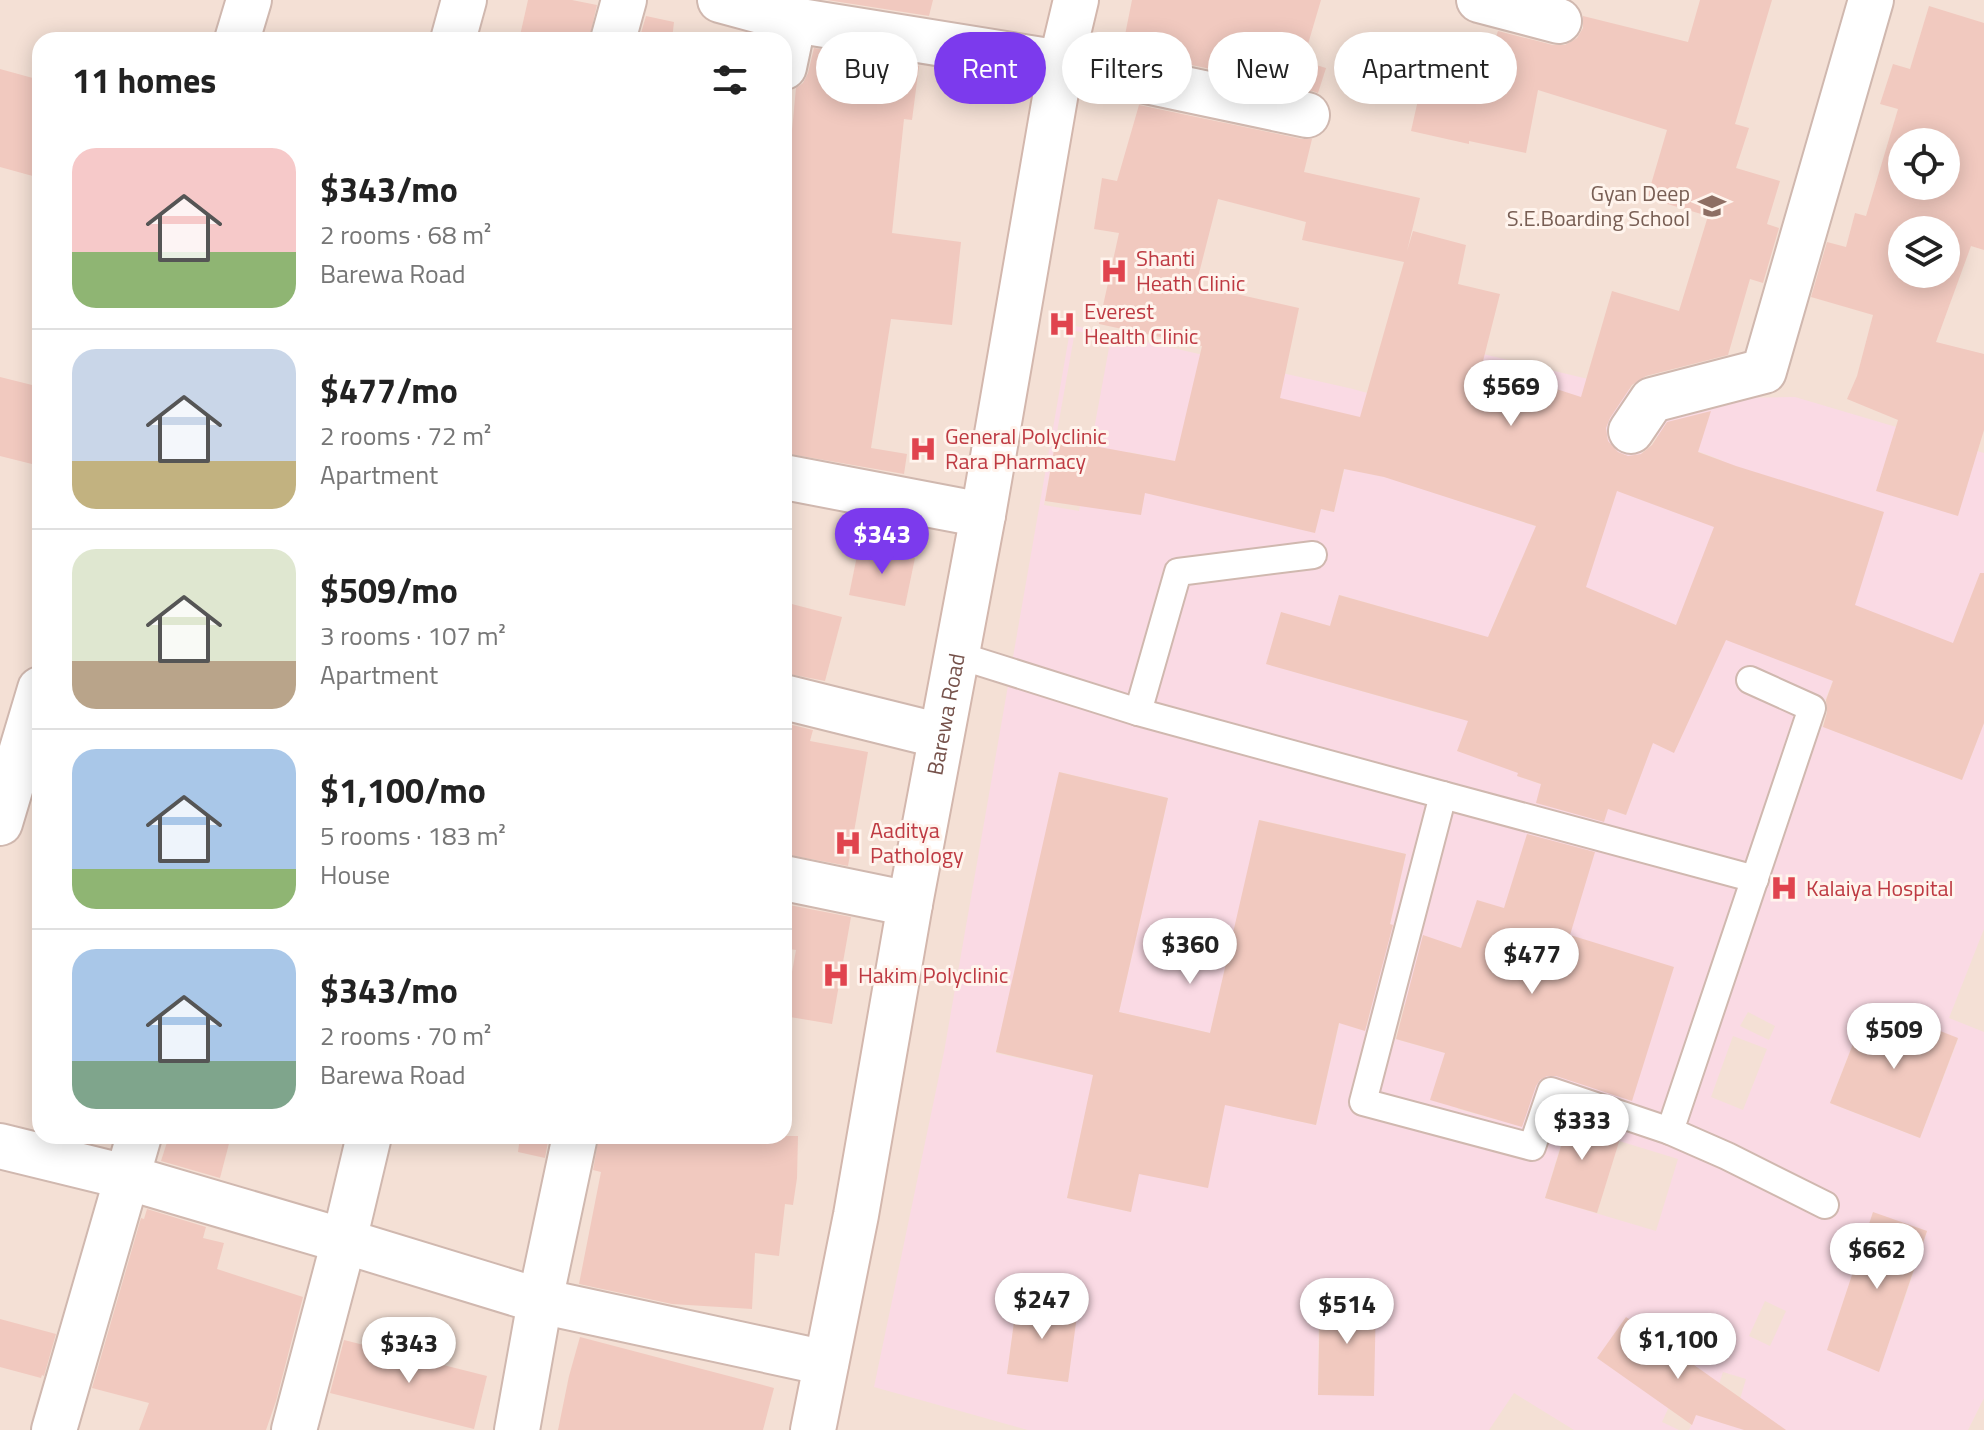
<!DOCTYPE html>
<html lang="en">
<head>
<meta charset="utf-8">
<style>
  :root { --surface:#fff; --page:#f6f6f6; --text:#222; --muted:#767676; --line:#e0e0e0; --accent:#7c3aed }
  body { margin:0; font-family:"Titillium Web",sans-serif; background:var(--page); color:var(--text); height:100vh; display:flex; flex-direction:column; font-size:30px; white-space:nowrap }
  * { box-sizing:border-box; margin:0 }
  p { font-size:26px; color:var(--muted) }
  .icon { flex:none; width:44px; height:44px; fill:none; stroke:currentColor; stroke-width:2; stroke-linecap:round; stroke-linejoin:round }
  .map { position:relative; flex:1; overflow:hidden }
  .drawer { position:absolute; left:32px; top:32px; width:760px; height:1112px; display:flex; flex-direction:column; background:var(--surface); border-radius:24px; box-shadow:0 4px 20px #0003 }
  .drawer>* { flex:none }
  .banner { position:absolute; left:816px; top:32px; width:760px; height:72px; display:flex; gap:16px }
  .tools { position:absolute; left:1888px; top:128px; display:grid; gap:16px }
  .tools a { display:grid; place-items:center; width:72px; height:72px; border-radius:50%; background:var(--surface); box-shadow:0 4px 20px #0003; font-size:40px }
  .price { position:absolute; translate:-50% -68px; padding:0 18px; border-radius:28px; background:#fff; color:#222; font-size:26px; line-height:52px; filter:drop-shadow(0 2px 4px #0008) }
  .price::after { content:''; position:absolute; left:50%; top:48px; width:24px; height:18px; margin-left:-12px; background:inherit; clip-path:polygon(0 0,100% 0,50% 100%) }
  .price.on { background:var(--accent); color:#fff }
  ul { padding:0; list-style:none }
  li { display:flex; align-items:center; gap:24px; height:200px; padding:0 40px }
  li+li { border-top:2px solid var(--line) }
  li span { display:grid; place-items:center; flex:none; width:224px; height:160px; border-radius:24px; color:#555 }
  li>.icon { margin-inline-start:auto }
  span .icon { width:96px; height:96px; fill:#fffc; stroke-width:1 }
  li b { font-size:34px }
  h2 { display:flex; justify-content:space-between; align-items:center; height:96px; padding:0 40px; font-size:34px }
  .chip { padding:0 28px; border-radius:36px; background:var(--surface); box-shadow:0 4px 20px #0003; font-size:28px; line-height:72px }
  .chip.on { background:var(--accent); color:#fff }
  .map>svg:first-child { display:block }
</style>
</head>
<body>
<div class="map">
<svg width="1984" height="1430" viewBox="0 0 1984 1430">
  <rect width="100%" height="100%" fill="#fcf0e7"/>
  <path fill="#f4e0d5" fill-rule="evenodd" d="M 0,0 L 1984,0 L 1984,1430 L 0,1430 ZM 40,40 L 784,40 L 784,1136 L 40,1136 ZM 1902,142 L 1946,142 L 1946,186 L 1902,186 ZM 1902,230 L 1946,230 L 1946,274 L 1902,274 Z"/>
  <path fill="#fadae4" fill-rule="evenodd" d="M 1071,325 L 1353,389 L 1435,412 L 1462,349 L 1672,399 L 1795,397 L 1984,453 L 1984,640 L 1926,714 L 1861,608 L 1816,724 L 1962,780 L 1984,723 L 1984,929 L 1949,1018 L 1984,1032 L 1984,1398 L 1968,1430 L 1689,1430 L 1703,1399 L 1678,1387 L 1662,1422 L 1679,1430 L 1574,1430 L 1514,1393 L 1489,1430 L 1028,1430 L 874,1387 L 944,1052 ZM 1075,331 L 1111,337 L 1079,511 L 1044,505 ZM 1357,416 L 1334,512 L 1321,509 ZM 1438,417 L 1598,547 L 1415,486 ZM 1649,433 L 1721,460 L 1722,461 L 1626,494 ZM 1128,452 L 1169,460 L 1164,491 L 1123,483 ZM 1521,560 L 1522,560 L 1558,665 L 1489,635 ZM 1340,595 L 1462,630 L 1438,713 L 1267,664 L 1281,613 L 1330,626 ZM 1647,758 L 1626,815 L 1518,776 ZM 1060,772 L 1168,798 L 1119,1012 L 1210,1033 L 1260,820 L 1406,854 L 1367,1026 L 1340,1020 L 1316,1125 L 996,1053 ZM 1439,941 L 1471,951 L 1456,999 ZM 1478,998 L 1501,1097 L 1495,1119 L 1458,1109 L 1445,1053 L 1388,1037 L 1399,1003 L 1457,1020 ZM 1869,1003 L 1958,1039 L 1920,1138 L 1830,1103 ZM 1748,1012 L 1775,1026 L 1769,1040 L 1740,1026 ZM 1733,1036 L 1767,1049 L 1743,1110 L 1711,1097 ZM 1085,1114 L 1131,1212 L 1067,1198 ZM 1567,1125 L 1678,1159 L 1656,1231 L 1545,1198 ZM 1873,1213 L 1927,1231 L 1897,1321 L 1843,1303 ZM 1319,1298 L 1376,1298 L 1318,1394 ZM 1017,1301 L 1077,1308 L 1068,1382 L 1007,1374 ZM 1765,1301 L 1786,1311 L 1770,1346 L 1749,1336 ZM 1723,1372 L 1746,1379 L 1732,1426 L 1708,1418 Z"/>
  <g fill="#f1c9bf" fill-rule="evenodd">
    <path d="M 528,0 L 572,0 L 597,5 L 589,40 L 519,40 Z"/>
    <path d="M 827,0 L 933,0 L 929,16 Z"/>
    <path d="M 1132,0 L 1321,0 L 1303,61 L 1326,68 L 1318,93 L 1312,91 L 1122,50 Z"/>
    <path d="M 1700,0 L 1772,0 L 1735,124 L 1749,128 L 1736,168 L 1780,181 L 1767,224 L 1779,228 L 1763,283 L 1750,279 L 1728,355 L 1646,376 L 1632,385 L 1610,418 L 1606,428 L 1608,441 L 1618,452 L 1628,456 L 1641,454 L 1652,445 L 1667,422 L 1711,411 L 1698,452 L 1736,466 L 1884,512 L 1855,605 L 1953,643 L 1980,573 L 1984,573 L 1984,723 L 1962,780 L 1823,727 L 1827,712 L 1826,700 L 1833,681 L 1726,640 L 1674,753 L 1653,743 L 1626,815 L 1608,809 L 1604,822 L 1536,803 L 1541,784 L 1517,776 L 1518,773 L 1457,751 L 1468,721 L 1266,664 L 1281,612 L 1330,626 L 1339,595 L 1488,637 L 1536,526 L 1384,477 L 1344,469 L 1334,512 L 1321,509 L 1315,533 L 1145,493 L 1141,515 L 1045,501 L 1056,439 L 1175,461 L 1202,346 L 1099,324 L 1119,233 L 1094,229 L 1102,178 L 1117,181 L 1139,105 L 1302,139 L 1312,139 L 1304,172 L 1420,198 L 1407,251 L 1413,231 L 1466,245 L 1458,284 L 1500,294 L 1482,365 L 1581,397 L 1612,291 L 1679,311 L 1708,216 L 1647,198 L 1667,130 L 1538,90 L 1526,153 L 1469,141 L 1469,144 L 1411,131 L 1427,60 L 1484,71 L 1498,31 L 1553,45 L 1565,45 L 1577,38 L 1583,28 L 1583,16 L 1688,42 ZM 1218,199 L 1306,222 L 1302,240 L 1404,262 L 1360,417 L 1280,398 L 1299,308 L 1196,285 ZM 1617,491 L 1714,527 L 1676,625 L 1586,587 Z"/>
    <path d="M 1929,6 L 1984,23 L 1984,250 L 1971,246 L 1936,342 L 1984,354 L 1984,430 L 1958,516 L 1876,491 L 1898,420 L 1847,399 L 1857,376 L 1873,315 L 1811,297 L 1827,242 L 1846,247 L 1855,213 L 1866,216 L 1898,109 L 1880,104 L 1893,64 L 1910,69 ZM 1902,142 L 1946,142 L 1946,186 L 1902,186 ZM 1902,230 L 1946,230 L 1946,274 L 1902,274 Z"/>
    <path d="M 646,16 L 674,22 L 672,40 L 639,40 Z"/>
    <path d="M 814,48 L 919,66 L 912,120 L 904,119 L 892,233 L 961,242 L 952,325 L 891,319 L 871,448 L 907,454 L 904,474 L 784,453 L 784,183 L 786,161 L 789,162 L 796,88 L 803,83 L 808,73 Z"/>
    <path d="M 0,69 L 40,80 L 40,178 L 0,167 Z"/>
    <path d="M 0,377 L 40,387 L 40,466 L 0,456 Z"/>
    <path d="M 859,546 L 915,558 L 905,606 L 849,595 Z"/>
    <path d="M 784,602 L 842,617 L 825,681 L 784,673 Z"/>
    <path d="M 784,723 L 813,730 L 810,741 L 868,752 L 848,866 L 784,854 Z"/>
    <path d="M 1059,772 L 1168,798 L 1119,1012 L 1210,1033 L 1259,820 L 1406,854 L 1390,924 L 1393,925 L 1365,1031 L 1339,1023 L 1316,1125 L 1225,1105 L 1208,1188 L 1139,1174 L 1131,1212 L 1067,1198 L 1093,1075 L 996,1052 Z"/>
    <path d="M 1527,834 L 1595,852 L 1570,935 L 1674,967 L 1632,1101 L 1556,1076 L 1547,1076 L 1540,1080 L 1536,1086 L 1522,1127 L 1430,1100 L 1445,1053 L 1396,1039 L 1423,935 L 1461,948 L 1477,900 L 1504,908 Z"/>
    <path d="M 784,904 L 851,917 L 832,1024 L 784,1016 L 796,950 L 784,948 Z"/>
    <path d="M 1869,1003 L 1958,1038 L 1920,1138 L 1830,1103 Z"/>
    <path d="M 1561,1111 L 1622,1132 L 1597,1213 L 1545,1198 L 1563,1140 L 1552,1136 Z"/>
    <path d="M 169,1136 L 231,1136 L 220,1178 L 161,1161 Z"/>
    <path d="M 520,1136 L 549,1136 L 545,1158 L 518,1152 Z"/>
    <path d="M 599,1136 L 798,1136 L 797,1178 L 793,1205 L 785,1204 L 779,1256 L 755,1253 L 752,1309 L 672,1304 L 579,1284 L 601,1172 L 593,1170 Z"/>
    <path d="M 147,1209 L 206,1227 L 203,1238 L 224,1243 L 217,1269 L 303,1297 L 276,1401 L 266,1430 L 139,1430 L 149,1403 L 92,1388 L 141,1218 L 144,1219 Z"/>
    <path d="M 1873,1212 L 1927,1231 L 1879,1372 L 1827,1350 Z"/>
    <path d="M 1320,1297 L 1376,1298 L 1374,1396 L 1318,1395 Z"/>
    <path d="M 1017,1300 L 1078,1308 L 1068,1382 L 1007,1374 Z"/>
    <path d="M 1626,1317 L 1786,1430 L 1744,1430 L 1696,1415 L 1692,1425 L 1597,1358 Z"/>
    <path d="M 0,1319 L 56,1334 L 44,1376 L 42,1375 L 41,1378 L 0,1367 Z"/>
    <path d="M 580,1337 L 774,1388 L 763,1430 L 558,1430 L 569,1376 Z"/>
    <path d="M 344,1340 L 487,1376 L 474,1429 L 330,1393 Z"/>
  </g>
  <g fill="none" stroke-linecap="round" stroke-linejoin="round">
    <g stroke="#d0b8af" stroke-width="30">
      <g id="service">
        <path d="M 957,655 L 1138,712 L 1443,795 L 1363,1102 L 1532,1147 L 1551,1091 L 1670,1131"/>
        <path d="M 1750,680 L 1812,708 L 1670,1131 L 1727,1156 L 1825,1205"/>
        <path d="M 1138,712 L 1178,572 L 1313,555"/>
        <path d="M 1443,795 L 1755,879"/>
      </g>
    </g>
    <g stroke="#d0b8af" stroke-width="48">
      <g id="minor">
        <path d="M 720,0 L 794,20 L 1061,63 L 1307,115"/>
        <path d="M 1479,0 L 1559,21"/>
        <path d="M 237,40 L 249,0"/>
        <path d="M 453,40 L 464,0"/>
        <path d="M 613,40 L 624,0"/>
        <path d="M 784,67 L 794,20"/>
        <path d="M 1631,431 L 1652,400 L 1764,371 L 1871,0"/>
        <path d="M 784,477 L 983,515"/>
        <path d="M 784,697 L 941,736"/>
        <path d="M 0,823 L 40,689"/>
        <path d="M 784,878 L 910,904"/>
        <path d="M 0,1146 L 126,1177 L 344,1241 L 540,1301 L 826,1363"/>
        <path d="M 54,1430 L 139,1136"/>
        <path d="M 294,1430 L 344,1241 L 369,1136"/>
        <path d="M 517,1430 L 540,1301 L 575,1136"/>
      </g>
    </g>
    <g stroke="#d3b7ad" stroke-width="48">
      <g id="secondary">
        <path id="s1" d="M 813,1430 L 856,1215 L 910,904 L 983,515 L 1061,63 L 1076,0"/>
      </g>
    </g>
    <use href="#service" stroke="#fff" stroke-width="26"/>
    <use href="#minor" stroke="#fff" stroke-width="44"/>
    <use href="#secondary" stroke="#fff" stroke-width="44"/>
  </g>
  <defs>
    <g id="school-bare" transform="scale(2.16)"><path d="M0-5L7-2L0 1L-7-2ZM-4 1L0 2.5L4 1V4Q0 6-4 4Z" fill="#8d6e63" stroke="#fff4ed" stroke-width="2.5" paint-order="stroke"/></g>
    <g id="hospital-bare" transform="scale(2.16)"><path d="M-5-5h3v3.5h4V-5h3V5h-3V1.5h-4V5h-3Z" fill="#e0444e" stroke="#fff4ed" stroke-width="2.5" paint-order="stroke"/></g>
  </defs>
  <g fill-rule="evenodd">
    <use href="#school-bare" x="1712" y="206"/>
    <use href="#hospital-bare" x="1114" y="271"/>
    <use href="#hospital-bare" x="1062" y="324"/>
    <use href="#hospital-bare" x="923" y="449"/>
    <use href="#hospital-bare" x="848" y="843"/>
    <use href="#hospital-bare" x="1784" y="888"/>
    <use href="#hospital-bare" x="836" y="975"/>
  </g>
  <g text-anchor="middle" stroke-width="6" stroke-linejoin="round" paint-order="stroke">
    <g font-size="22" fill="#785e54" stroke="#fff4ed" text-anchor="end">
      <text x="1690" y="201">Gyan Deep<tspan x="1690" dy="25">S.E.Boarding School</tspan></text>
    </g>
    <g font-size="22" fill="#be3a42" stroke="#fff4ed" text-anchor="start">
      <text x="1136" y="266">Shanti<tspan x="1136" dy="25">Heath Clinic</tspan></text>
      <text x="1084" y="319">Everest<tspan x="1084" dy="25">Health Clinic</tspan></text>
      <text x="945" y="444">General Polyclinic<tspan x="945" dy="25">Rara Pharmacy</tspan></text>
      <text x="870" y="838">Aaditya<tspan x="870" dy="25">Pathology</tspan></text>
      <text x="1806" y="896">Kalaiya Hospital</text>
      <text x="858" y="983">Hakim Polyclinic</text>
    </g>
    <g font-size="22" fill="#76524b" stroke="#fff4ed">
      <text dy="8" stroke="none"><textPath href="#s1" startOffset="728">Barewa Road</textPath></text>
    </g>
  </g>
</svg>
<div class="tools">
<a><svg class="icon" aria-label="locate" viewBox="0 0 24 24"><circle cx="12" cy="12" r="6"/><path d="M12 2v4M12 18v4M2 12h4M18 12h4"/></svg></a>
<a><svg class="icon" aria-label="layers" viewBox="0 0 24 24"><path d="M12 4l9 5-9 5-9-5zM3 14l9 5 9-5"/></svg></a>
</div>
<b class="price" style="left:1511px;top:428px">$569</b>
<b class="price on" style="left:882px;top:576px">$343</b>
<b class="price" style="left:1190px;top:986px">$360</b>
<b class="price" style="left:1532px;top:996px">$477</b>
<b class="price" style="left:1894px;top:1071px">$509</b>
<b class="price" style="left:1582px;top:1162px">$333</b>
<b class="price" style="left:1877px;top:1291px">$662</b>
<b class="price" style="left:1042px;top:1341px">$247</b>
<b class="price" style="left:1347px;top:1346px">$514</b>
<b class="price" style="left:1678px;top:1381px">$1,100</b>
<b class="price" style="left:409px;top:1385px">$343</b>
<div class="banner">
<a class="chip">Buy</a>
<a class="chip on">Rent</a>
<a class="chip">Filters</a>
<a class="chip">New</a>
<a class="chip">Apartment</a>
</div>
<section class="drawer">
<h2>11 homes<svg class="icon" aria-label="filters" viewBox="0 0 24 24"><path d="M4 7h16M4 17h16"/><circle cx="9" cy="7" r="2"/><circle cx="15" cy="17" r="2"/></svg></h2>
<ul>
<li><span style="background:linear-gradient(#f6c9c9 65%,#8fb573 0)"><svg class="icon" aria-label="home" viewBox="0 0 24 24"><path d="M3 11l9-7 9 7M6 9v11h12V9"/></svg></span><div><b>$343/mo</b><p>2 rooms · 68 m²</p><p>Barewa Road</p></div></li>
<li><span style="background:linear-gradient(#c9d6e8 70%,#c2b280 0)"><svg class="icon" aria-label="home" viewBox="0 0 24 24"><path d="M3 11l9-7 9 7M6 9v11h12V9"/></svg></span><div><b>$477/mo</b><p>2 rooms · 72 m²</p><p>Apartment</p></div></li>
<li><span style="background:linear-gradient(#dfe7d0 70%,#b9a48a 0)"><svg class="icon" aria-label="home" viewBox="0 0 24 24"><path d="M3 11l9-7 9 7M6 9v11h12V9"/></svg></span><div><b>$509/mo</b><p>3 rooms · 107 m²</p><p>Apartment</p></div></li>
<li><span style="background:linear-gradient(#a9c7e8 75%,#8fb573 0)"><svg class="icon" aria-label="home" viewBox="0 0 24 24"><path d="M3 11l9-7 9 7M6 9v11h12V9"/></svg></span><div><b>$1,100/mo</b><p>5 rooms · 183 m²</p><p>House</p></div></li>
<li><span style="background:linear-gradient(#a9c7e8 70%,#7fa58c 0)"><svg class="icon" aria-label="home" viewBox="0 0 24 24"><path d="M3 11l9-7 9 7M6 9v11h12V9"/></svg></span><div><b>$343/mo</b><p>2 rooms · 70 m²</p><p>Barewa Road</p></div></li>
</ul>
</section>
</div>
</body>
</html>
